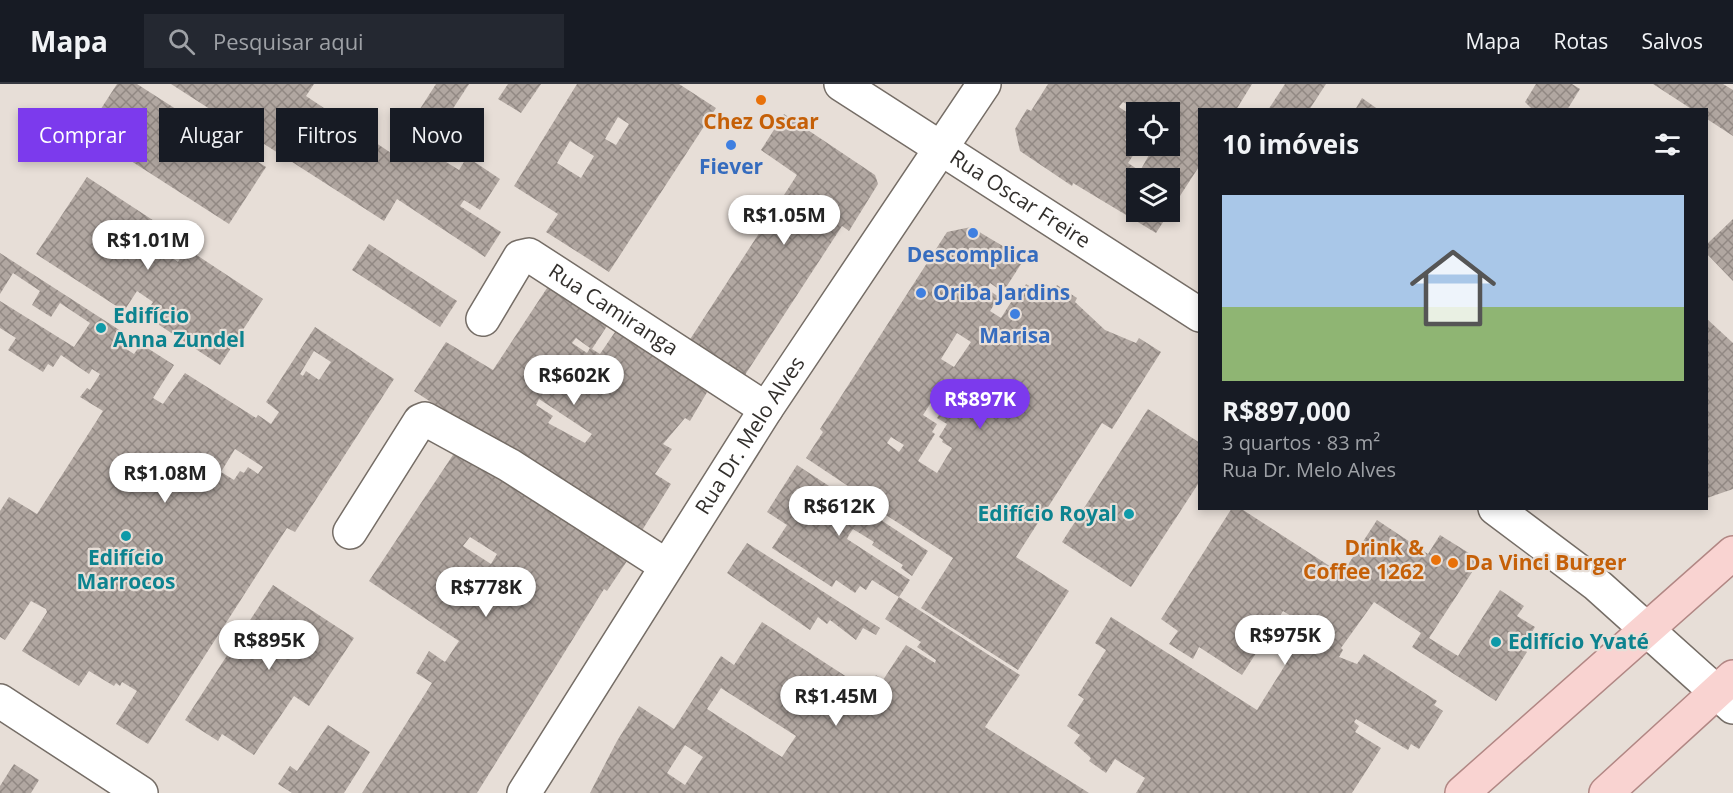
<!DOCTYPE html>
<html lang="pt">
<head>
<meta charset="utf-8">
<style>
  :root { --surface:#171b24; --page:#242831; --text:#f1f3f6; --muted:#9ea1a6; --line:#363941; --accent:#7c3aed }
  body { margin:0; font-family:"Open Sans",sans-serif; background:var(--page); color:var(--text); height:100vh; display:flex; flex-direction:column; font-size:22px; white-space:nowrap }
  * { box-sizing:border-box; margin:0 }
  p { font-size:20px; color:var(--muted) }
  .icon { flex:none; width:33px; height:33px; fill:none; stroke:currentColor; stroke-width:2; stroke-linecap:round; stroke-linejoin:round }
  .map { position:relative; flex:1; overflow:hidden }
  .drawer { position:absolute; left:1198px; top:24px; width:510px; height:402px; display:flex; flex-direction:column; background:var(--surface); border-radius:0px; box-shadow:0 3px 9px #0003 }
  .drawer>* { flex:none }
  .guide { position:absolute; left:18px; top:24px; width:570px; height:54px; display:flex; gap:12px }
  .fabs { position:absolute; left:1126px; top:18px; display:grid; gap:12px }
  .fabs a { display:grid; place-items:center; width:54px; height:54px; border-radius:0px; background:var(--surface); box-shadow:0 3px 9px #0003; font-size:30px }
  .price { position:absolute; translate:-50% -51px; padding:0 14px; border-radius:21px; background:#fff; color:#222; font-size:20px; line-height:39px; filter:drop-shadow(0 2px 3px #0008) }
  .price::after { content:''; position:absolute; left:50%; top:36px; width:18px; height:14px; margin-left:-9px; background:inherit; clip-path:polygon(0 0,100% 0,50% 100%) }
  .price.active { background:var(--accent); color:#fff }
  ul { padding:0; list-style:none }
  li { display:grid; align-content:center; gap:12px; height:318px; padding:0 24px }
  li+li { border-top:2px solid var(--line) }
  li span { display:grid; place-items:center; height:186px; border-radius:0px; color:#555 }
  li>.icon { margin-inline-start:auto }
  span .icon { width:108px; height:108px; fill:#fffc; stroke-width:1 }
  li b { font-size:26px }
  h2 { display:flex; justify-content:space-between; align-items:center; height:72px; padding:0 24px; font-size:26px }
  .tag { padding:0 21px; border-radius:0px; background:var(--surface); box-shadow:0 3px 9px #0003; font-size:21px; line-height:54px }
  .tag.active { background:var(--accent); color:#fff }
  header { display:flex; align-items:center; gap:36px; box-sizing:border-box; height:84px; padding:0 30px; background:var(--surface); border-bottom:2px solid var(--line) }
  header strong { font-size:28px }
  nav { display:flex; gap:33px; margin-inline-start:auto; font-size:21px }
  .search { width:420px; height:54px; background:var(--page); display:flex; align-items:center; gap:15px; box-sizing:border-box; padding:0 21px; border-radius:0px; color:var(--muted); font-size:22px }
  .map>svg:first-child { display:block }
</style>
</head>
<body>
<header>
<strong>Mapa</strong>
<div class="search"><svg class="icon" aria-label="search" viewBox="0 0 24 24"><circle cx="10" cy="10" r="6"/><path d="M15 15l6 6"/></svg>Pesquisar aqui</div>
<nav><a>Mapa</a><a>Rotas</a><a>Salvos</a></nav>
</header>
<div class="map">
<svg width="1733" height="709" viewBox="0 0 1733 709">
  <defs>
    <pattern id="building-cross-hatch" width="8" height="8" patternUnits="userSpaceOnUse" patternTransform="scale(1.5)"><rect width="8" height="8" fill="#b1a7a1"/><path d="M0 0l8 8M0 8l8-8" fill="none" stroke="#918883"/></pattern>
  </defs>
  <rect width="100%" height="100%" fill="#e7ded7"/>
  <g fill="url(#building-cross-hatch)" fill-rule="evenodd">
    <path d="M 117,0 L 137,0 L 266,83 L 229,140 L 86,48 Z"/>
    <path d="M 171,0 L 314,0 L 306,12 L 391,69 L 410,40 L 445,62 L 438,73 L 459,86 L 467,73 L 500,95 L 480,126 L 464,116 L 460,122 L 501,148 L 485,173 L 397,115 L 384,137 Z"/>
    <path d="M 436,0 L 469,0 L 441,43 L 418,28 Z"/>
    <path d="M 508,0 L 541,0 L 521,29 L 498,15 Z"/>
    <path d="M 577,0 L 679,0 L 716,24 L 609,188 L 546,148 L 558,130 L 514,102 ZM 618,33 L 629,40 L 616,61 L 605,55 ZM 570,57 L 594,72 L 581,94 L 557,79 Z"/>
    <path d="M 1048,0 L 1252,0 L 1236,26 L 1200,26 L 1200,81 L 1156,149 L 1073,99 L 1072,102 L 1020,67 L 1015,45 L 1027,25 L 1031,27 ZM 1123,18 L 1140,28 L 1170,28 L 1170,62 L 1135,62 L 1125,56 L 1137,35 L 1119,23 ZM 1138,64 L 1149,71 L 1140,87 L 1128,79 ZM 1137,94 L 1170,94 L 1170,128 L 1137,128 Z"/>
    <path d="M 1285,0 L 1326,0 L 1309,26 L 1268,26 Z"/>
    <path d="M 1536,0 L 1572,0 L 1580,5 L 1567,26 L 1533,26 L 1525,18 Z"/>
    <path d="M 1653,0 L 1723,0 L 1733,6 L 1733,52 L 1707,35 L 1707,26 L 1693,26 Z"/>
    <path d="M 1362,14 L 1379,26 L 1355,26 Z"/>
    <path d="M 784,30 L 875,91 L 878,100 L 849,147 L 842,142 L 741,297 L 687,260 L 797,91 L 761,66 Z"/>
    <path d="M 87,93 L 174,150 L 162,167 L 178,178 L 186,164 L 263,215 L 220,281 L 144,231 L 153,218 L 137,207 L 124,227 L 36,170 Z"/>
    <path d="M 1733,135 L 1733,197 L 1707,170 L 1707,160 Z"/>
    <path d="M 971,143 L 1011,167 L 1008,171 L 1021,180 L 1003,208 L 990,199 L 987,205 L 999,213 L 990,227 L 1001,234 L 1018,207 L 1021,209 L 1026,200 L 1048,214 L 1057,201 L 1077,214 L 1075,218 L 1105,246 L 1136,259 L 1139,254 L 1161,268 L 1112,345 L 1102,339 L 1016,473 L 1069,507 L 1018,586 L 921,524 L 953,474 L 864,417 L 866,414 L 806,374 L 823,348 L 820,345 L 947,148 ZM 957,249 L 971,258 L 954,283 L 941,275 ZM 943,300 L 954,307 L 937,334 L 947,340 L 939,353 L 943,356 L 942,358 L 952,364 L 937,389 L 918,377 L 935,350 L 932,348 L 937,340 L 923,331 ZM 891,353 L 904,361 L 899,368 L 887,359 Z"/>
    <path d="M 369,160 L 457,217 L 440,243 L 352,186 Z"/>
    <path d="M 0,169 L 124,249 L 117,259 L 134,270 L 141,260 L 174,281 L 153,314 L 163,320 L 185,289 L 256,334 L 258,331 L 271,340 L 279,328 L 266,318 L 315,243 L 394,295 L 295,448 L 287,444 L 148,660 L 116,640 L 137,607 L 122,598 L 120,602 L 116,599 L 114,602 L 89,587 L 79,602 L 22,567 L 47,528 L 46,525 L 31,517 L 5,556 L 0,553 L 0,427 L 9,413 L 37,430 L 103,327 L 80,313 L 87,304 L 90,306 L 100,290 L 92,285 L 89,290 L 61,271 L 53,283 L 48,280 L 43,288 L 8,266 L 16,254 L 0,244 L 0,217 L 74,263 L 90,239 L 60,219 L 51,233 L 32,221 L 40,207 L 13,189 L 0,210 ZM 314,267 L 331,278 L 319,296 L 306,287 L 303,292 L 300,290 ZM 235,365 L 263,383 L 258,390 L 248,383 L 244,389 L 240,387 L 234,396 L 221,388 Z"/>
    <path d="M 551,198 L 609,239 L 592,265 L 600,270 L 617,245 L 709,305 L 690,337 L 685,334 L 663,360 L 672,365 L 655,390 L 671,400 L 638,453 L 414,307 L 446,258 L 493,286 ZM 576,254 L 590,264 L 587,269 L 572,259 ZM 539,315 L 592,350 L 585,359 L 548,339 L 553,332 L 536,321 Z"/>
    <path d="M 1707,235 L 1733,259 L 1733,405 L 1707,414 Z"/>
    <path d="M 1148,325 L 1200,359 L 1200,397 L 1131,503 L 1062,458 Z"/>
    <path d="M 457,365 L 633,468 L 607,507 L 604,505 L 477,709 L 362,709 L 432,599 L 416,589 L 429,567 L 445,578 L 459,557 L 369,497 ZM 470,453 L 497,470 L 491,480 L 463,462 ZM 488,486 L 500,495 L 504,491 L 511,496 L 507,500 L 525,512 L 522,516 L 496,500 L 493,505 L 481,496 ZM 442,495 L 455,504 L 460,496 L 474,505 L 463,522 L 436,504 Z"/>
    <path d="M 797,381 L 928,467 L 912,492 L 901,484 L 903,481 L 872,461 L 874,458 L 853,445 L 849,451 L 847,455 L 910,496 L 899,513 L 872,496 L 866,506 L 860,502 L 855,509 L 836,496 L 832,503 L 772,464 L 787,441 L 767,428 Z"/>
    <path d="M 1232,424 L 1240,424 L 1342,490 L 1377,436 L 1428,470 L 1440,451 L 1480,476 L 1429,554 L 1458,572 L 1500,506 L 1524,522 L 1517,532 L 1535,543 L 1522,564 L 1527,568 L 1496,617 L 1412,563 L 1421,549 L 1374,518 L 1341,564 L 1343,566 L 1339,573 L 1357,580 L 1364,570 L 1437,617 L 1434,621 L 1443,627 L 1419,665 L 1411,660 L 1408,666 L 1356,635 L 1354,638 L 1359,642 L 1355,648 L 1381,664 L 1352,709 L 1136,709 L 1145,694 L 1115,675 L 1106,689 L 1089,677 L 1091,674 L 1074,659 L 1080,651 L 1067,642 L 1084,615 L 1078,611 L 1106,566 L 1095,559 L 1111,533 L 1257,626 L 1309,543 L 1283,527 L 1242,591 L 1199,563 L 1193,575 L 1169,560 L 1178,547 L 1161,535 Z"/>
    <path d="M 747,459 L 880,544 L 876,551 L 863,544 L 856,556 L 830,536 L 827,540 L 818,533 L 810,546 L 727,489 Z"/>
    <path d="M 273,501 L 354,554 L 309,622 L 294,612 L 254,671 L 222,650 L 218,657 L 185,636 Z"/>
    <path d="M 899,513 L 1020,591 L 985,643 L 1089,709 L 590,709 L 617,657 L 639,622 L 674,645 L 721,572 L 734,581 L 762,538 L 867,606 L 876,591 L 883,596 L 906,561 L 935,579 L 936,576 L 917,563 L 921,558 L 885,535 ZM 721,604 L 796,652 L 782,673 L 707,625 ZM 685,661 L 703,673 L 685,701 L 667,689 Z"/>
    <path d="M 328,641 L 370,668 L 344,709 L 292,709 L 278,700 L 290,682 L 297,687 Z"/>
    <path d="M 14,680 L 39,696 L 31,709 L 0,709 L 0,702 Z"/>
  </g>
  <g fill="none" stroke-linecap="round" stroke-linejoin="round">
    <g stroke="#756d66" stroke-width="36">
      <g id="minor">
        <path id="s1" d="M 483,235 L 520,173 L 529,171 L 766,325"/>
        <path d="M 350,448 L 420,337 L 425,335 L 509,381 L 665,481"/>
        <path d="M 0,617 L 141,709"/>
        <path id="s2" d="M 524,709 L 766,325 L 984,0"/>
      </g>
    </g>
    <g stroke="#756d66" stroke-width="36">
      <g id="tertiary">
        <path id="s3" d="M 841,0 L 1200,231"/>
        <path d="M 1495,424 L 1596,500 L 1733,623"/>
      </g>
    </g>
    <g stroke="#b18784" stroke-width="36">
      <g id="primary">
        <path d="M 1462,709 L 1733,469"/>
        <path d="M 1606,709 L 1733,593"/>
      </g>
    </g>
    <use href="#minor" stroke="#fff" stroke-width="33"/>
    <use href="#tertiary" stroke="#fff" stroke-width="33"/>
    <use href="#primary" stroke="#f9d3d1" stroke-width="33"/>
  </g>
  <g fill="#e8710a" stroke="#e7ded7" stroke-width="2">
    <circle cx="761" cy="16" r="6"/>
    <circle cx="1436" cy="476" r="6"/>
    <circle cx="1453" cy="479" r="6"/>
  </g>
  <g fill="#3f7fe0" stroke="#e7ded7" stroke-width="2">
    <circle cx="731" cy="61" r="6"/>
    <circle cx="973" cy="149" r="6"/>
    <circle cx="921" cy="209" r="6"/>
    <circle cx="1015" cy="230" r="6"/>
  </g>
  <g fill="#0f9aa8" stroke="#e7ded7" stroke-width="2">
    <circle cx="101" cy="244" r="6"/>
    <circle cx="1129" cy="430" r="6"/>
    <circle cx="126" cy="452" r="6"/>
    <circle cx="1496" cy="558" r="6"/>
  </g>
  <g text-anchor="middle" stroke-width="4.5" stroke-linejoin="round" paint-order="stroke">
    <g font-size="21" font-weight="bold" fill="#c56008" stroke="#e7ded7">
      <text x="761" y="45">Chez Oscar</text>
      <text x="1424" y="471" text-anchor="end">Drink &amp;<tspan x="1424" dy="24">Coffee 1262</tspan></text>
      <text x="1465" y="486" text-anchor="start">Da Vinci Burger</text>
    </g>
    <g font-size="21" font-weight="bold" fill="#366cbe" stroke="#e7ded7">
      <text x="731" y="90">Fiever</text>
      <text x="973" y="178">Descomplica</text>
      <text x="933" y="216" text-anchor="start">Oriba Jardins</text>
      <text x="1015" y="259">Marisa</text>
    </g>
    <g font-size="21" fill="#322f2c" stroke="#e7ded7">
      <text dy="7" stroke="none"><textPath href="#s3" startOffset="213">Rua Oscar Freire</textPath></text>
      <text dy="7" stroke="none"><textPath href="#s1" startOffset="182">Rua Camiranga</textPath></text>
      <text dy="7" stroke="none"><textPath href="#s2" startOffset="423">Rua Dr. Melo Alves</textPath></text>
    </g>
    <g font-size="21" font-weight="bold" fill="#0d838f" stroke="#e7ded7" text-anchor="start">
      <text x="113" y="239">Edifício<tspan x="113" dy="24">Anna Zundel</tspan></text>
      <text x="1117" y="437" text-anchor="end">Edifício Royal</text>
      <text x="126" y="481" text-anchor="middle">Edifício<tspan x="126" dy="24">Marrocos</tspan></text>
      <text x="1508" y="565">Edifício Yvaté</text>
    </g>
  </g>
</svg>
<div class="fabs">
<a><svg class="icon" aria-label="locate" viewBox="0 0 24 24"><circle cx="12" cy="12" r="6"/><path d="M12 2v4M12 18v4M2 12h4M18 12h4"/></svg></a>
<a><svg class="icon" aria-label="layers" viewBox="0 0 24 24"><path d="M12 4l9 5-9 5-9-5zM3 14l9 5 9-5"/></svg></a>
</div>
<b class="price" style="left:784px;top:162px">R$1.05M</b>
<b class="price" style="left:148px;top:187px">R$1.01M</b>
<b class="price" style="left:574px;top:322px">R$602K</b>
<b class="price active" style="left:980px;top:346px">R$897K</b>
<b class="price" style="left:165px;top:420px">R$1.08M</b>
<b class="price" style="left:839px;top:453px">R$612K</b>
<b class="price" style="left:486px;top:534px">R$778K</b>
<b class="price" style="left:1285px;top:582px">R$975K</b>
<b class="price" style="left:269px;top:587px">R$895K</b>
<b class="price" style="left:836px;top:643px">R$1.45M</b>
<div class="guide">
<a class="tag active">Comprar</a>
<a class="tag">Alugar</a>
<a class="tag">Filtros</a>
<a class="tag">Novo</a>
</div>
<section class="drawer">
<h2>10 imóveis<svg class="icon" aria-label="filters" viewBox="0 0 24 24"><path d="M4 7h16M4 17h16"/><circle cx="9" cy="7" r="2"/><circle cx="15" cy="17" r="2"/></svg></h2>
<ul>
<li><span style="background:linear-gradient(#a9c7e8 60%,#8fb573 0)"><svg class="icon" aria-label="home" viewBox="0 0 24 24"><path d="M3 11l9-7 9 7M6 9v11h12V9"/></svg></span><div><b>R$897,000</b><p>3 quartos · 83 m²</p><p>Rua Dr. Melo Alves</p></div></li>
</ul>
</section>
</div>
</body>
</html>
